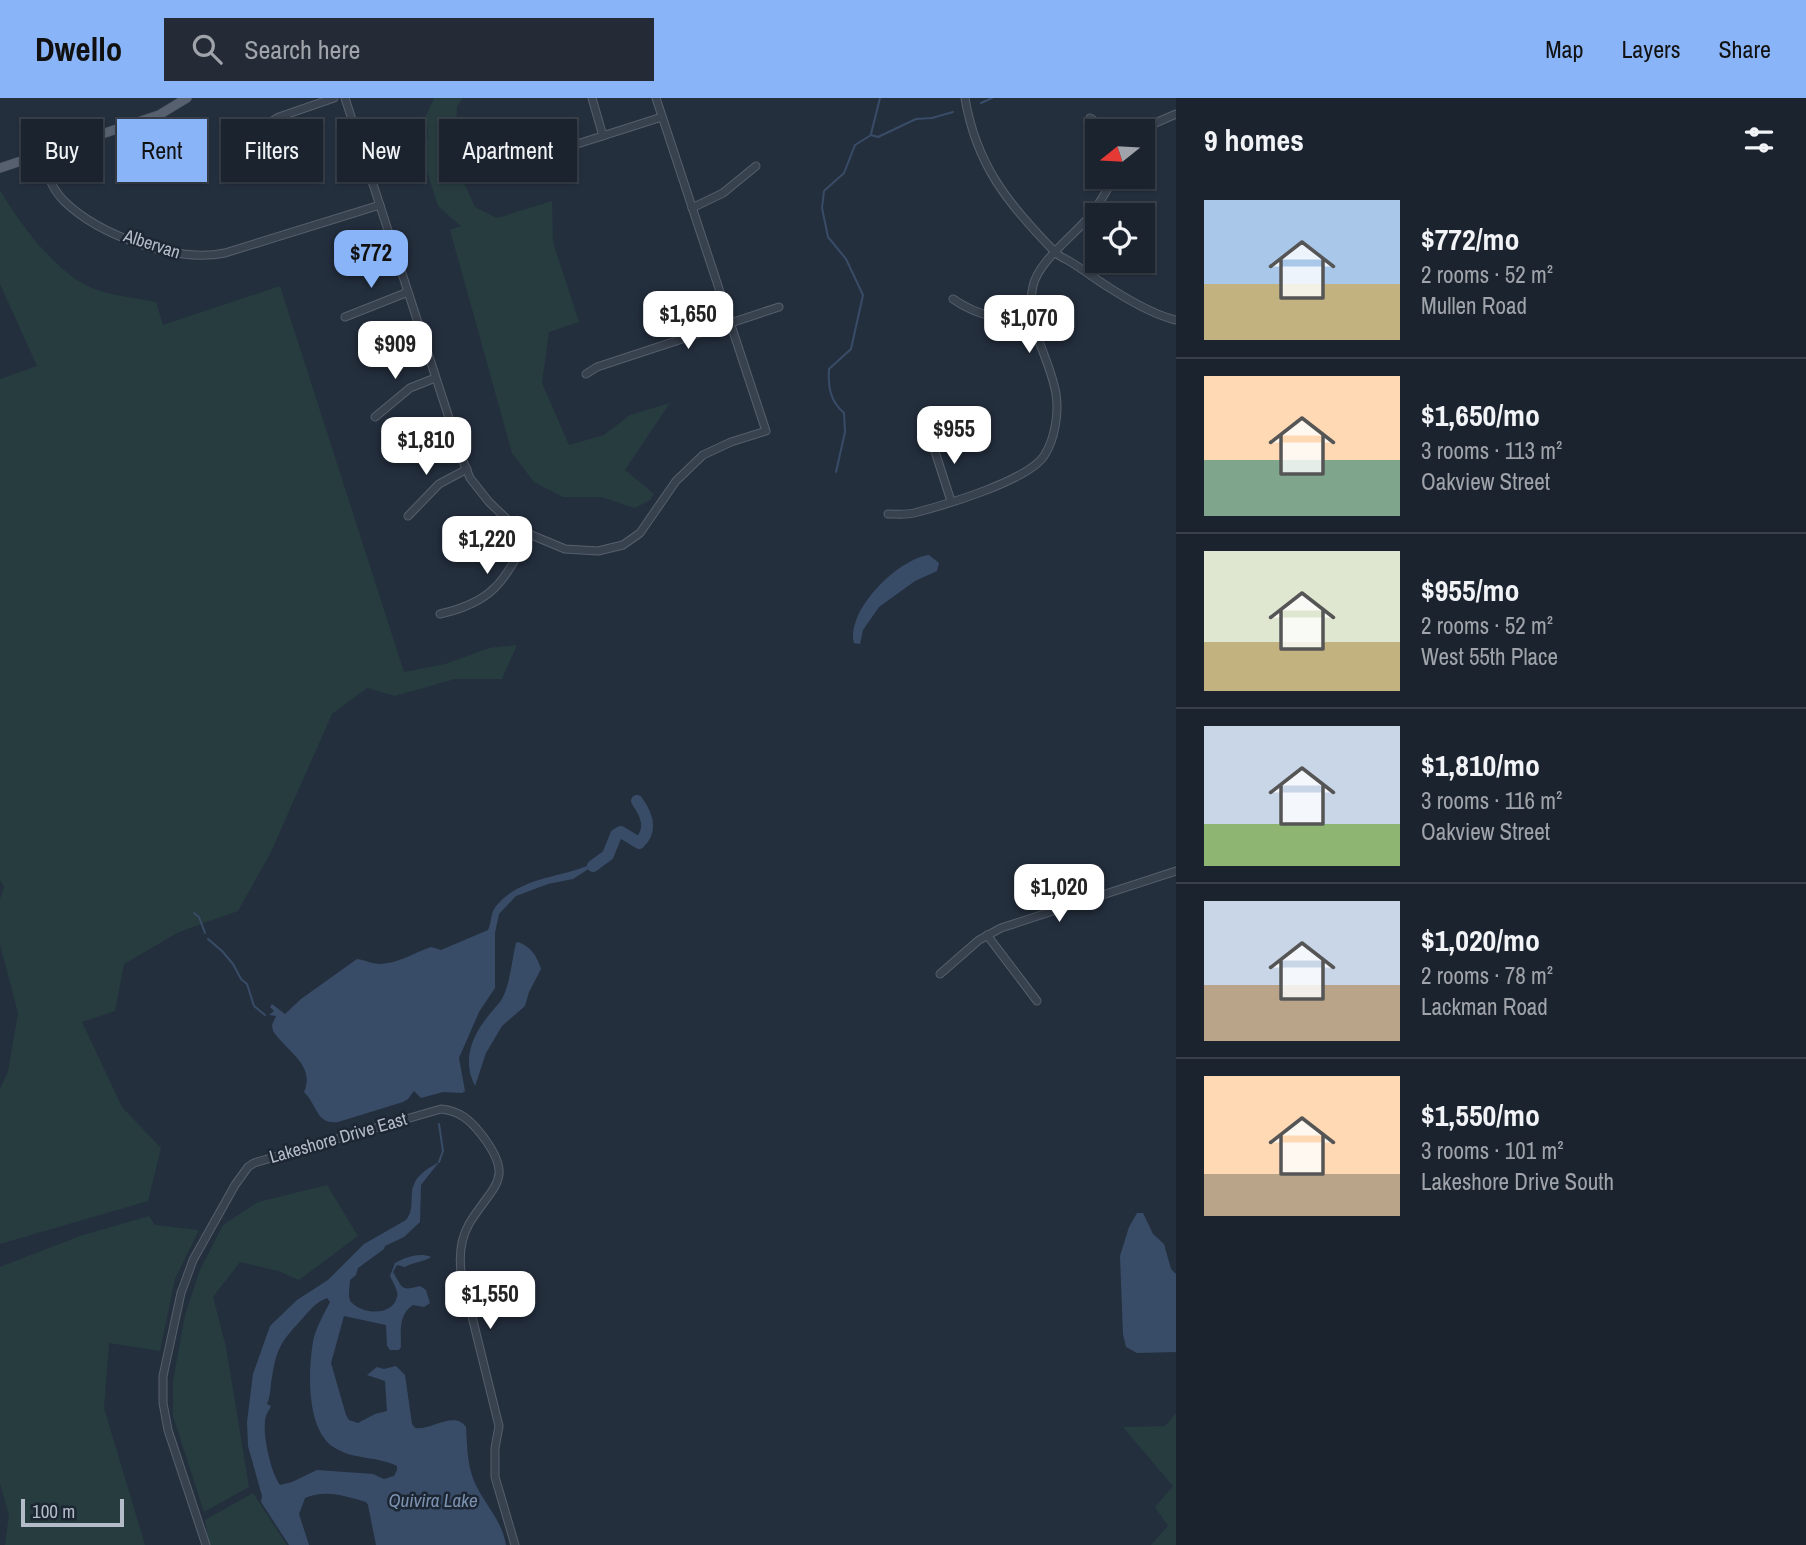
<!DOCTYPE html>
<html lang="en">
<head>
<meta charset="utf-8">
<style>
  :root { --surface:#1b232e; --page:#242b36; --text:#f1f3f6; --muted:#a0a4aa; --line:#39404a; --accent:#8ab4f8 }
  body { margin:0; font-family:"Archivo Narrow",sans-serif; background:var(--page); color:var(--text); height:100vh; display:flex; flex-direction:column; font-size:26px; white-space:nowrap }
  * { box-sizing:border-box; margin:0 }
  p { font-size:23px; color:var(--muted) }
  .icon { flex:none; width:38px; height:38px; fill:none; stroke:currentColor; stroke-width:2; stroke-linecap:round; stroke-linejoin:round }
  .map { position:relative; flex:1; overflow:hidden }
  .side { display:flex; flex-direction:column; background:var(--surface); width:630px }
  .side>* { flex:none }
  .banner { position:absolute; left:21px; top:21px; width:665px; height:63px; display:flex; gap:14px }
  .needle { width:46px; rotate:252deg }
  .fabs { position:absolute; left:1085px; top:21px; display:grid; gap:14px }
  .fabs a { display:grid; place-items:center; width:70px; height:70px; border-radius:0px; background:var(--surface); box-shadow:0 2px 5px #0004,0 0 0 2px var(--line); font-size:35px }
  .scale { position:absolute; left:21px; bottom:18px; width:103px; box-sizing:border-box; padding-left:7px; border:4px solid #b4bcc9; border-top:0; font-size:19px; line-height:24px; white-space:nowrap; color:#b4bcc9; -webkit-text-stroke:5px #1d2633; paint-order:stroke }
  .price { position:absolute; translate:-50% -60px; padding:0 16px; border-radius:14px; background:#fff; color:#222; font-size:23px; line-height:46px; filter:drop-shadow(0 2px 4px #0008) }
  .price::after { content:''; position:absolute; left:50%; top:42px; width:21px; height:16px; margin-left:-10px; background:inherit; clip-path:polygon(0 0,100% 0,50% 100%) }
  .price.on { background:var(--accent); color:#111 }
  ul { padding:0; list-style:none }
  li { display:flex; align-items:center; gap:21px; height:175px; padding:0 28px }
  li+li { border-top:2px solid var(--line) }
  li span { display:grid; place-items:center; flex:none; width:196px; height:140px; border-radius:0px; color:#555 }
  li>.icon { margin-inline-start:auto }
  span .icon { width:84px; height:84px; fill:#fffc; stroke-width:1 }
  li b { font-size:30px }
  h2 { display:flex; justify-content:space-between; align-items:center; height:84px; padding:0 28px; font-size:30px }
  .pill { padding:0 24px; border-radius:0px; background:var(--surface); box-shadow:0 2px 5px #0004,0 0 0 2px var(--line); font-size:24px; line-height:63px }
  .pill.on { background:var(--accent); color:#111 }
  header { display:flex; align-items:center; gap:42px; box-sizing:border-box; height:98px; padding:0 35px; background:var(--accent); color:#111 }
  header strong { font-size:33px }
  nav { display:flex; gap:38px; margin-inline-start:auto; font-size:24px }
  .search { width:490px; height:63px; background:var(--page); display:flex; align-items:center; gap:18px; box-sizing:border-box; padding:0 24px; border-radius:0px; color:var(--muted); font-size:26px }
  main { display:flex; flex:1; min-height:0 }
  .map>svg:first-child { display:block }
</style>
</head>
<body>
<header>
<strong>Dwello</strong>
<div class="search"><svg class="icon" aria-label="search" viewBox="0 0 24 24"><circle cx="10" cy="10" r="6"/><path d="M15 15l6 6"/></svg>Search here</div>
<nav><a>Map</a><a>Layers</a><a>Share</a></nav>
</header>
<main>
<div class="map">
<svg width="1176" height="1447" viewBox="0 0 1176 1447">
  <rect width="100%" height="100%" fill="#242f3e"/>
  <g fill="#263c3f">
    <path d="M 434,0 L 463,0 L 457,8 L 455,65 L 475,109 L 497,120 L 552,103 L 553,144 L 579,224 L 549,234 L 542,285 L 569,347 L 604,337 L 630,317 L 670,305 L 625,372 L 654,396 L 650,402 L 635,410 L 601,399 L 563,399 L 534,384 L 512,355 L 450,132 L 461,128 L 438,108 L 418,45 L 428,40 L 426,18 Z"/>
    <path d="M 0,92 C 19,125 56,175 92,190 C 112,198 136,200 156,204 L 163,227 L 280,188 L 404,574 L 445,566 L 489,550 L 517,547 L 502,581 L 455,581 L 395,598 L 367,590 L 332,616 L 271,754 L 238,813 L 179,834 L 124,866 L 115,913 L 82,924 L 122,1009 L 161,1050 L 148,1103 L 0,1146 L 0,991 L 8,973 L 18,915 L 0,847 L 0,801 L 4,789 L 0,782 L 0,281 L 37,268 L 0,186 Z"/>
    <path d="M 327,1087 L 358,1138 L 299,1182 L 278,1173 L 240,1164 L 213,1199 L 226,1249 L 249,1389 L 204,1414 L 173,1318 L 173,1283 L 185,1217 L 200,1172 L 223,1127 L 258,1104 Z"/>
    <path d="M 149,1118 L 155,1127 L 199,1132 L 175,1181 L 160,1253 L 109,1245 L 104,1310 L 145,1447 L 5,1447 L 9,1417 L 0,1386 L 0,1169 L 80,1138 Z"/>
    <path d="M 1176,1315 L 1176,1447 L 1151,1447 L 1168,1428 L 1155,1409 L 1173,1388 L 1123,1329 L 1165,1328 Z"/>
    <path d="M 253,1395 L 287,1447 L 209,1447 L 205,1422 Z"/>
  </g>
  <g fill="#394c67" fill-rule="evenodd">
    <path d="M 929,457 L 939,465 L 937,473 L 915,483 L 879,509 L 863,532 L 860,546 L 854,545 C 846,512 898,461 929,457 Z"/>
    <path d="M 587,768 L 593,768 L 573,781 L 548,786 L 516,798 L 499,816 L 495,835 L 495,890 L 479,914 L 459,960 L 465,993 L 462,995 L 443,994 L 421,1000 L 414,993 L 408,1001 L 403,1004 L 338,1024 C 316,1027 317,1006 304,994 C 316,967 286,953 273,933 L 272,927 L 276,918 L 269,917 L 274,913 L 270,909 L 272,906 L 285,916 L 301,901 L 357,861 C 365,862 372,866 380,866 C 400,865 413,855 431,849 L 441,852 L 488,832 C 492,824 490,814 497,807 C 520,780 557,780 587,768 Z"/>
    <path d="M 518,844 C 532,849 537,859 541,871 L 529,894 L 525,908 L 502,928 L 486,955 L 475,988 C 462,963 471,939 489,917 C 495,909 502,904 505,894 C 511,879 512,861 516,845 Z"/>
    <path d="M 439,1064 L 421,1087 L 420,1124 L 404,1139 L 385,1148 L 384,1151 L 358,1170 L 356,1177 L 350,1182 C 350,1189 347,1199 351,1204 C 363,1217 393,1218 397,1199 C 399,1193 392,1183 390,1178 L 395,1165 C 406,1159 419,1154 431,1159 C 424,1164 413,1164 405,1169 L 397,1167 L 393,1174 C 403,1191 401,1193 420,1188 L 426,1192 L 430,1205 L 424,1209 L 413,1207 C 398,1217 401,1233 401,1249 L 399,1252 L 390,1252 L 387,1248 L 386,1227 L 344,1218 L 331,1265 L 346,1317 L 349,1322 L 358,1325 L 375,1316 L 387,1313 L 385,1283 L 367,1277 L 377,1269 L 384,1271 L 396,1268 L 405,1277 L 412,1326 L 415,1330 C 431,1333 454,1312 466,1329 C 467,1347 467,1366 474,1383 C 484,1406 502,1422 506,1447 L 376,1447 L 368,1407 L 366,1404 C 345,1398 326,1391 305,1400 L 299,1416 L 309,1447 L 289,1447 L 261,1404 L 262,1398 L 248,1348 L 247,1324 L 253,1276 L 270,1228 L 297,1202 L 328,1182 L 364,1146 L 406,1122 C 413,1113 411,1105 412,1094 C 414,1078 427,1071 439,1064 ZM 327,1200 L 330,1204 C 324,1216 315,1231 313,1244 C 308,1274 306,1333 335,1350 C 354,1362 377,1358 397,1368 L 397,1372 L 394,1378 L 384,1381 L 373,1376 L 317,1372 L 292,1384 L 280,1387 C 271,1375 263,1339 265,1324 C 265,1318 268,1314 271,1308 L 267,1306 C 271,1297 270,1288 272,1279 C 277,1248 282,1243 302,1221 C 309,1213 316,1204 327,1200 Z"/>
    <path d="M 1137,1115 L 1143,1115 L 1153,1136 L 1164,1146 L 1171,1171 L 1176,1176 L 1176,1254 L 1137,1255 L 1126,1249 L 1123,1236 L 1120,1158 L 1129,1129 Z"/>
  </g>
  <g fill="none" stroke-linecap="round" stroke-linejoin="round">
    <g stroke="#394c67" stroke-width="2">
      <path d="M 981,5 L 992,0"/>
      <path d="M 871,36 L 880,0"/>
      <path d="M 836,374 L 845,334 L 844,315 C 830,303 828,289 829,271 L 851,251 L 863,197 L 846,161 L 828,139 L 822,110 L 824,93 L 844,75 L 855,47 L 871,37 L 878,39 L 916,21 L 932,20 L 953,14"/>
      <path d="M 194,815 L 199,819 L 205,835"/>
      <path d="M 208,841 L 222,853 L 233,866 L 241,881 L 247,886 L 254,908 L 265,917"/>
      <path d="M 439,1064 L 443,1053 L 439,1026"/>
    </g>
    <path stroke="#394c67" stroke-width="12" d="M 593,768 L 608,757 L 616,737 L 621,734 L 639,745 C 653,732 647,717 637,703"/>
    <g stroke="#565f6c" stroke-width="9">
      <g id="minor">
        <path d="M 345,0 L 463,363 L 470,380 L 489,404 L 512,426 L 529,436 L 565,451 L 598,453 L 623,447 L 640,435 L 676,383 L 703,357 L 731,344 L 766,333 L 656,0"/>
        <path d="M 592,0 L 603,38"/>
        <path d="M 965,0 C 976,67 1009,107 1055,154 C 1058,158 1064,160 1069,163 C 1084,172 1098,183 1113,192 C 1132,204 1154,217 1176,222"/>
        <path d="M 1090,20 L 1110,33"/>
        <path d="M 1143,35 L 1153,26 L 1176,16"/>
        <path d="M 226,50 L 279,19 L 334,0"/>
        <path d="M 40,54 C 45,71 51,90 64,103 C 100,138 176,165 225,155 L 380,107"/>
        <path d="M 501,55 L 552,54 L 662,19"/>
        <path d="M 692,110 L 723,95 L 756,68"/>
        <path d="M 953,201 C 979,219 1001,222 1032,217"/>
        <path d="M 345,219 L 408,194"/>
        <path d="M 586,276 L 597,269 L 779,209"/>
        <path d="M 375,319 L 410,290 L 435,280"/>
        <path d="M 931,341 L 951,403"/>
        <path d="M 888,416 C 897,416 906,417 914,415 C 945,407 1027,383 1044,358 C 1055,341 1059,315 1056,296 C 1050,259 1024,227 1033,188 C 1038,164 1073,138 1089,119 C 1099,106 1107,93 1114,79"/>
        <path d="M 408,418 L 439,386 L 467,371"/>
        <path d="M 440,516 C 494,504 504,483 529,436"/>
        <path d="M 987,837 L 1037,903"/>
        <path d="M 940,876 L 979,842 L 1001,830 L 1176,773"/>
        <path d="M 206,1447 L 168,1332 L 163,1305 L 163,1278 L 181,1195 L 193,1162 L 235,1087 L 248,1069 L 254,1065 L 441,1011 C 460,1013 470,1022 481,1036 C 517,1082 492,1087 469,1126 C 460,1142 459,1157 461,1174 L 499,1328 L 495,1350 L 495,1379 L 515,1447"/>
      </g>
    </g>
    <g stroke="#414a57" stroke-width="10">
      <path id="major" d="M 0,70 L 159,17 L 187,0"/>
    </g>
    <use href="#minor" stroke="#38414e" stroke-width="7"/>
    <use href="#major" stroke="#56606e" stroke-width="9"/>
  </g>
  <g text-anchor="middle" stroke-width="5" stroke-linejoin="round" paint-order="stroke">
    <g font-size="18" fill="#b4bcc9" stroke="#1d2633">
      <text transform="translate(152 146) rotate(18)" y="6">Albervan</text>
      <text transform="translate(338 1040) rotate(-16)" y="6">Lakeshore Drive East</text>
    </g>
    <g font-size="19" font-style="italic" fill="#7c92b1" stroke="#1d2633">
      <text x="433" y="1409">Quivira Lake</text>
    </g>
  </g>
</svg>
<div class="fabs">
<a><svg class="needle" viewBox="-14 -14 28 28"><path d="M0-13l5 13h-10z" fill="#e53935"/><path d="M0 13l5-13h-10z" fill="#a0a4aa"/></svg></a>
<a><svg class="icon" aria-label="locate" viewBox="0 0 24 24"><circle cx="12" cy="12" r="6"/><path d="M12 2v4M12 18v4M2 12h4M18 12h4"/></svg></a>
</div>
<div class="scale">100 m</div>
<b class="price on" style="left:371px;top:192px">$772</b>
<b class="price" style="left:688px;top:253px">$1,650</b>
<b class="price" style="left:1029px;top:257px">$1,070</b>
<b class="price" style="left:395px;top:283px">$909</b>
<b class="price" style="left:954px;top:368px">$955</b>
<b class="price" style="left:426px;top:379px">$1,810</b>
<b class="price" style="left:487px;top:478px">$1,220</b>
<b class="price" style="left:1059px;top:826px">$1,020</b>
<b class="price" style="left:490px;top:1233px">$1,550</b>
<div class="banner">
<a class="pill">Buy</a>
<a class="pill on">Rent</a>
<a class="pill">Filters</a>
<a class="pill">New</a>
<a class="pill">Apartment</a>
</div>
</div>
<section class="side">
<h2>9 homes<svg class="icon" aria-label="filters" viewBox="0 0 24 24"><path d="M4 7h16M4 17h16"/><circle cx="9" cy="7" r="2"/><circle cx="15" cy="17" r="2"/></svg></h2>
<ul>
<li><span style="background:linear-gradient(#a9c7e8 60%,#c2b280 0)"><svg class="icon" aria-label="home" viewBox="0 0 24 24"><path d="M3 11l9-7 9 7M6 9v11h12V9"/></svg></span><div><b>$772/mo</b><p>2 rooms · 52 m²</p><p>Mullen Road</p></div></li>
<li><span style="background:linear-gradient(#ffd9b3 60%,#7fa58c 0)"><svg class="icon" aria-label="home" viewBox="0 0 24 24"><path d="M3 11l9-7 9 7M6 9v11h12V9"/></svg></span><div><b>$1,650/mo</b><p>3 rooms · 113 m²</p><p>Oakview Street</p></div></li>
<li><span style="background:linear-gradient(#dfe7d0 65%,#c2b280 0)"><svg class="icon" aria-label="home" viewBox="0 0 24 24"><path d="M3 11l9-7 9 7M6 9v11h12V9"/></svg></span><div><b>$955/mo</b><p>2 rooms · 52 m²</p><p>West 55th Place</p></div></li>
<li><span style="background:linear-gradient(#c9d6e8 70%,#8fb573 0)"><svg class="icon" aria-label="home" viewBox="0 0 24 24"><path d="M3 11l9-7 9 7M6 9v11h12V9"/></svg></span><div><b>$1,810/mo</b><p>3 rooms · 116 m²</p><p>Oakview Street</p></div></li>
<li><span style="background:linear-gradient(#c9d6e8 60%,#b9a48a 0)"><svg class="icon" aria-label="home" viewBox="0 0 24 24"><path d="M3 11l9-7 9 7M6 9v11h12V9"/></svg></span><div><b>$1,020/mo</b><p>2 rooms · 78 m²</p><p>Lackman Road</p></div></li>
<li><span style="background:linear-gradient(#ffd9b3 70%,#b9a48a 0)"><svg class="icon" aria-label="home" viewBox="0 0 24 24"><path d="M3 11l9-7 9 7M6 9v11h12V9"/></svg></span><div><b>$1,550/mo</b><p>3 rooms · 101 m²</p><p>Lakeshore Drive South</p></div></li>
</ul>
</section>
</main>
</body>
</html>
